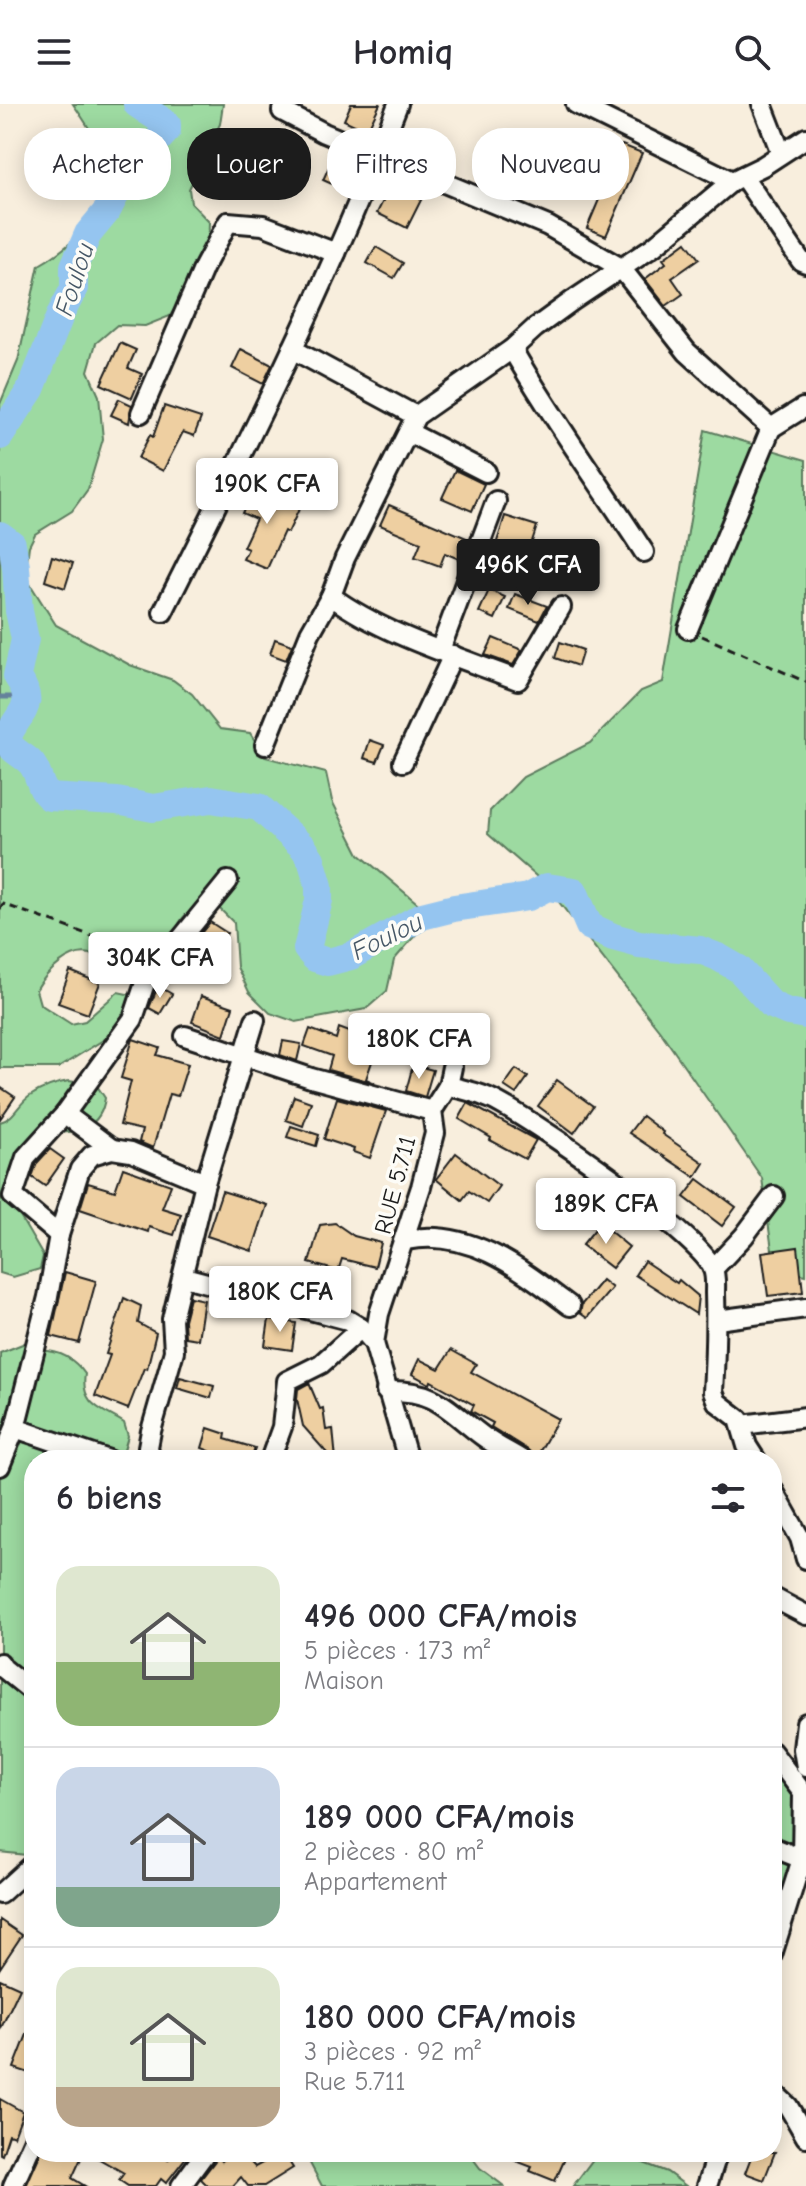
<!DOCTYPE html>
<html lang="fr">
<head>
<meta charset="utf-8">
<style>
  :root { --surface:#fff; --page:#f2f2f3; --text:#2b2b33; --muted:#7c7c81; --line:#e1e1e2; --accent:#1c1c1c }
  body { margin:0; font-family:"Comic Neue",sans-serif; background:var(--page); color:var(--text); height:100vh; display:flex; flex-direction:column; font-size:30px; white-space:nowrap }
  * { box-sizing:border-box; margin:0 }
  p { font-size:26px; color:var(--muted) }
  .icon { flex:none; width:44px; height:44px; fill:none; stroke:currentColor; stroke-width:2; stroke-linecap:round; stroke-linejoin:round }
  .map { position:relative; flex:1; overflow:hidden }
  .side { position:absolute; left:24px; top:1346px; width:758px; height:712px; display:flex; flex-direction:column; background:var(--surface); border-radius:32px; box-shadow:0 4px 20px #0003 }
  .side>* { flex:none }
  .banner { position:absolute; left:24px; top:24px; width:758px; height:72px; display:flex; gap:16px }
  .price { position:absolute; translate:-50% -68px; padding:0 18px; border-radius:8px; background:#fff; color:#222; font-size:26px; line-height:52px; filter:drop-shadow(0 2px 4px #0008) }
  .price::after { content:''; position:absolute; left:50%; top:48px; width:24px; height:18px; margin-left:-12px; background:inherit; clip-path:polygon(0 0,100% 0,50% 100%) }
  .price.on { background:var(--accent); color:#fff }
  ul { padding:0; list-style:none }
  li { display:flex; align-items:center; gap:24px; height:200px; padding:0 32px }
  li+li { border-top:2px solid var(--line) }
  li span { display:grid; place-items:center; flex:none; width:224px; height:160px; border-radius:24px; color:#555 }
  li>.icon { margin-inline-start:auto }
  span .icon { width:96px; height:96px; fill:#fffc; stroke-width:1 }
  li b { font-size:34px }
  h2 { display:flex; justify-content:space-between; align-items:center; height:96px; padding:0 32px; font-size:34px }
  .chip { padding:0 28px; border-radius:32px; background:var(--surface); box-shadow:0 4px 20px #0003; font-size:28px; line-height:72px }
  .chip.on { background:var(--accent); color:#fff }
  header { display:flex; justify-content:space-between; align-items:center; height:104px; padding:0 32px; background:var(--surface); font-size:36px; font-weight:600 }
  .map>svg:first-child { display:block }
</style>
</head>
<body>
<header><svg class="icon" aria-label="menu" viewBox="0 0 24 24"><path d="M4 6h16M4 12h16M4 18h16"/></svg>Homiq<svg class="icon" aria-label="search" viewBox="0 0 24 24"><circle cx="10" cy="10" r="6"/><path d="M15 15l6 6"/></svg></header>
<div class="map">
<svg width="806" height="2082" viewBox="0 0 806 2082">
  <rect width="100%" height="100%" fill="#f8eedd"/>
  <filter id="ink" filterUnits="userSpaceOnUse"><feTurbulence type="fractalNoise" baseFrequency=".0125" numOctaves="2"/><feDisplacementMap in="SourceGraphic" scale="16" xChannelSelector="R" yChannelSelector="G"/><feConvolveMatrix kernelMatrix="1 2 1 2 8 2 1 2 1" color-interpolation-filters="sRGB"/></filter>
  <g filter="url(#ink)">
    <g fill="#9ddaa1" stroke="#5c7b5e" stroke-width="2">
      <path d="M 73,0 L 223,0 L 220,20 L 189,85 L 191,99 L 209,118 L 208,151 L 170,212 L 145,222 L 117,221 L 96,239 L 88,267 L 99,292 L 103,335 L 88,385 L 72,407 L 35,430 L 29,442 L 25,472 L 56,521 L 130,561 L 173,576 L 192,590 L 220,625 L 250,629 L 265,653 L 326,669 L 332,697 L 359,750 L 441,819 L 424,821 L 394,856 L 387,887 L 366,905 L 296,918 L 270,909 L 249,888 L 237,863 L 234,819 L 215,800 C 168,805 181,834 159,856 C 149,865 137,871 125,875 C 115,868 104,856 93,851 C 72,842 45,870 36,886 L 40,900 L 71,920 L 85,917 L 118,888 L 132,891 L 116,928 L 58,964 L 0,964 L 0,300 L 18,257 L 39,161 C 62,148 84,129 98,106 C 105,93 99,46 93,32 C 88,21 80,10 73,0 Z"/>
      <path d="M 705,326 L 806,356 L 806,1171 L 784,1166 L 772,1146 L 762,1074 L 660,927 L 544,779 L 488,730 L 490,707 L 523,673 L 590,639 L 641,587 L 663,578 Z"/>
      <path d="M 69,977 L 97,982 L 105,994 C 100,1031 69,1027 39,1031 L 15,1104 L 43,1152 L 40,1165 L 13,1173 L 0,1169 L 0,1018 C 15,1014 18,1000 30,992 C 42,984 55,979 69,977 Z"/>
      <path d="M 25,1239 L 36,1247 C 57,1245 73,1253 85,1270 C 80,1301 102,1305 124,1319 L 128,1332 L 124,1346 L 131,1356 L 34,1356 L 34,1760 L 26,1751 L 0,1748 L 0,1249 Z"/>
      <path d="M 772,1652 L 795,1691 L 795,1744 L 772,1820 Z"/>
      <path d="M 304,2048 L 468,2048 L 480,2064 L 504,2082 L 322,2082 Z"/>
      <path d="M 608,2048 L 615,2048 L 667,2068 L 686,2082 L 573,2082 L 597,2050 Z"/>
    </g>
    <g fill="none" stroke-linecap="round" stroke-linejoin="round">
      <path stroke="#65819b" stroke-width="5" d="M 0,593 L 12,593 L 24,583"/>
      <g stroke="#95c5f0" stroke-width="28">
        <path d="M 0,332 L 31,285 L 61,209 L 74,185 L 74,162 L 88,130 L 107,107 L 120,82 L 127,63 L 138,49 L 155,39 L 167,26 L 167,20 L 137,0"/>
        <path d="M 0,431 L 12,440 L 16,463 L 19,507 L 25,535 L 17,572 C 38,603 19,606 7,634 C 11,648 21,649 30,658 C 40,668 38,683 49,693 L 117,697 L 153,704 L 211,695 L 259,703 L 303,743 L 311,755 L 319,782 L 319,796 L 307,845 L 315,854 L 328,858 L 351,852 L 422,812 L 454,804 L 528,793 L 547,783 L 574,787 L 589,822 L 613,833 L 639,840 L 700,846 L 718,853 L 739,865 L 772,901 L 788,908 L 806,911"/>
      </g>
    </g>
    <g fill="#eecfa1" stroke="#1c1c1c" stroke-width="2">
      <path d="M 351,0 L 380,0 L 367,27 L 344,16 Z"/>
      <path d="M 622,41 L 642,49 L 606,132 L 587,124 Z"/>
      <path d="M 336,47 L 358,56 L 345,86 L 323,76 Z"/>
      <path d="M 393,77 L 423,92 L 407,124 L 377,109 Z"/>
      <path d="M 686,138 L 699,155 L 672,174 L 683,190 L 666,202 L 645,175 L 666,159 L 663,155 Z"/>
      <path d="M 376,143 L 403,159 L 394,174 L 367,159 Z"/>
      <path d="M 120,239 L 136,246 L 128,264 L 142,270 L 132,294 L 101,280 Z"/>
      <path d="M 241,245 L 272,261 L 263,280 L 232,264 Z"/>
      <path d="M 119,295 L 132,301 L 129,319 L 111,311 Z"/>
      <path d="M 164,302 L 201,314 L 194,332 L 183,328 L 163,367 L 138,354 L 150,331 L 153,333 Z"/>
      <path d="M 455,366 L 484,380 L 472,407 L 442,394 Z"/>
      <path d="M 254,383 L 300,403 L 288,429 L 284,427 L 267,465 L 243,455 L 248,445 L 243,443 L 256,415 L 242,409 Z"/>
      <path d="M 389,401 L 469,435 L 461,456 L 445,449 L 440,462 L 415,453 L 421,438 L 380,421 Z"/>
      <path d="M 505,412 L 537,422 L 527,453 L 495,444 Z"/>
      <path d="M 52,452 L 73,459 L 65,484 L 45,477 Z"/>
      <path d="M 489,486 L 505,493 L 495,515 L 479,508 Z"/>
      <path d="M 515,490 L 547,502 L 539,517 L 509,505 Z"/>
      <path d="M 493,534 L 522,546 L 513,561 L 485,551 Z"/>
      <path d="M 275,535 L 292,541 L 286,556 L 270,550 Z"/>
      <path d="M 560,538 L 583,546 L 578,562 L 555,554 Z"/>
      <path d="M 370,636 L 384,641 L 377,658 L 364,654 Z"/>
      <path d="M 210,818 L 227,829 L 203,865 L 183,851 Z"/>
      <path d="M 70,867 L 100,879 L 88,910 L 58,899 Z"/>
      <path d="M 158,882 L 172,890 L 160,910 L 149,904 Z"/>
      <path d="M 201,892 L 233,903 L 224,931 L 192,918 Z"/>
      <path d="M 358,913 L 378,920 L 369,943 L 376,946 L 366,975 L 375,979 L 328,966 L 332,952 L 304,942 L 310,925 L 336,935 L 339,924 L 352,929 Z"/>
      <path d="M 133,935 L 160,944 L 157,951 L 188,960 L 178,992 L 169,990 L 153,1044 L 139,1038 L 142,1026 L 120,1021 L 131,977 L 121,974 Z"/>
      <path d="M 283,937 L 301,940 L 297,957 L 280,951 Z"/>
      <path d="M 413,961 L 433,966 L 425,993 L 406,987 Z"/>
      <path d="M 516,965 L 528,973 L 516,990 L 504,982 Z"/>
      <path d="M 557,976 L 593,1002 L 574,1029 L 538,1002 Z"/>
      <path d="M 0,983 L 15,993 L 0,1015 Z"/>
      <path d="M 294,992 L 311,998 L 303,1022 L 286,1016 Z"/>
      <path d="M 337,994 L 386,1007 L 370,1054 L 353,1048 L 354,1045 L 324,1035 Z"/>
      <path d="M 468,999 L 536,1036 L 525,1055 L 490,1036 L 491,1034 L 459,1015 Z"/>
      <path d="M 642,1012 L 663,1028 L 662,1030 L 704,1059 L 695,1073 L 629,1029 Z"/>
      <path d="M 291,1022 L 319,1031 L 316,1042 L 287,1033 Z"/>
      <path d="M 50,1045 L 64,1055 L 45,1082 L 32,1073 L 37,1059 Z"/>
      <path d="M 456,1049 L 499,1082 L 487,1099 L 469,1087 L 462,1096 L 436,1075 Z"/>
      <path d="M 123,1064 L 171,1081 L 162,1104 L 181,1110 L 174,1131 L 149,1123 L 148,1128 L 80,1105 L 88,1079 L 115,1087 Z"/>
      <path d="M 698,1075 L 736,1103 L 722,1122 L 684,1093 Z"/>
      <path d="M 222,1087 L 267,1101 L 252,1147 L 207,1132 Z"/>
      <path d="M 335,1119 L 354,1132 L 381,1139 L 375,1163 L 342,1155 L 338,1167 L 309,1159 L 320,1121 Z"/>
      <path d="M 600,1119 L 629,1143 L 612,1164 L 582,1141 Z"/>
      <path d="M 798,1143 L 803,1188 L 768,1192 L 762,1148 Z"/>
      <path d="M 644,1157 L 677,1179 L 679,1176 L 698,1192 L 696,1210 L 635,1171 Z"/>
      <path d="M 65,1168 L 96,1177 L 79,1239 L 51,1232 Z"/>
      <path d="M 602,1176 L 612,1184 L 587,1214 L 580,1209 L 582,1200 Z"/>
      <path d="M 190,1193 L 204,1196 L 198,1235 L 185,1233 L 184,1216 Z"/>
      <path d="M 124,1194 L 141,1202 L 138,1219 L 156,1229 L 147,1265 L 144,1264 L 128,1305 L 95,1292 L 110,1251 L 106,1250 Z"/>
      <path d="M 269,1215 L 296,1219 L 292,1246 L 265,1242 Z"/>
      <path d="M 451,1246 L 476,1260 L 471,1268 L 558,1315 L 536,1354 L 528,1346 L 491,1323 L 493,1319 L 471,1307 L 474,1301 L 431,1277 L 430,1280 L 412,1270 L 419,1255 L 439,1265 Z"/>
      <path d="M 180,1273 L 214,1282 L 211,1294 L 177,1284 Z"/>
      <path d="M 309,1279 L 320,1305 L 323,1304 L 326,1326 L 333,1325 L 336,1356 L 333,1356 L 303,1322 L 297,1295 L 298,1285 Z"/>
      <path d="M 208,1324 L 226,1330 L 225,1335 L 255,1344 L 251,1356 L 219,1356 L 220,1353 L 209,1350 L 210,1347 L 202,1344 Z"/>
      <path d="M 0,1816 L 22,1831 L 0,1864 Z"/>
      <path d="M 0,1875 L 20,1884 L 0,1926 Z"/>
      <path d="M 33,1915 L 34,1955 L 29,1969 L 14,1964 Z"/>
      <path d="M 0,1995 L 23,2008 L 14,2032 L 9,2030 L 2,2051 L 0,2050 Z"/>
      <path d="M 41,2048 L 84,2048 L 72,2074 L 85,2082 L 26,2082 Z"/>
      <path d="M 87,2048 L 157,2048 L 168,2056 L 174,2048 L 190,2048 L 166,2079 L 161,2075 L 156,2082 L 128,2082 L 119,2076 L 124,2069 Z"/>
      <path d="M 232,2048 L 241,2048 L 255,2063 L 283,2048 L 293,2064 L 264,2082 L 248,2082 L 241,2073 L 233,2082 L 208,2082 L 201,2075 L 218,2053 L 222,2057 Z"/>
      <path d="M 568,2048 L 555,2077 L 530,2067 L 532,2063 L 495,2049 Z"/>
      <path d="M 753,2048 L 775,2048 L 764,2076 L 745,2069 Z"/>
    </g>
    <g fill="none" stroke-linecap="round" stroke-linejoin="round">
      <g stroke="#1c1c1c" stroke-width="24">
        <g id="minor">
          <path d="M 285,0 L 282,7 L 324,29 L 548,122 L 621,164 L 687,248 L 771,324 L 688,525"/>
          <path d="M 576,0 L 732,77"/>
          <path d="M 762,0 L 781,49"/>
          <path d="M 743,72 L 801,157 L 806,159"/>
          <path d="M 292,245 L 416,312"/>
          <path d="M 512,245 C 552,315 600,380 644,448"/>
          <path d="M 141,309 L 204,163 L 228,118 L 263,121 L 336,149"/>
          <path d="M 771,324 L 803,304 L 806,305"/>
          <path d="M 410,329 L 486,368"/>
          <path d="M 331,492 C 382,530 458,553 518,576 L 561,503"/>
          <path d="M 163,508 C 247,341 331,174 398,0"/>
          <path d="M 440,546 L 496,397"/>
          <path d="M 265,641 L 310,529 L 331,492 L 345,454 L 416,312 L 512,245 L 535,224 L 572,197 L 653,143 L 732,77 L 763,62 L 806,34"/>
          <path d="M 403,658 L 453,551"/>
          <path d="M 185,932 L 311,974 L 432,1007 L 435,1029 L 421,1083 L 379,1210 L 374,1239 L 408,1356"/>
          <path d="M 448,982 C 462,985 476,988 489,994 C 526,1010 701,1132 713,1165 C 716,1173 715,1181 715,1189 C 716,1222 715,1255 713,1288 L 717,1298 L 739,1315 L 747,1342 L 756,1356"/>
          <path d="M 432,1007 L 448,982 L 452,963"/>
          <path d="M 65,1010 L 112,1045"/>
          <path d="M 59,1131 L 13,1092 L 26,1053 L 65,1010 L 133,915 L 145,879 L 228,777"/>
          <path d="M 406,1136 C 469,1123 522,1166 570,1202"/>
          <path d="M 713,1165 L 744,1132 L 774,1092"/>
          <path d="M 184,1173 L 348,1216 L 361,1224 L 374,1239"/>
          <path d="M 717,1216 L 806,1204"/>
          <path d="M 386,1287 C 437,1285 447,1306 484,1333 C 496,1342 509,1348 522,1356"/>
          <path d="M 742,1321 L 806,1313"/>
          <path d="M 15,1324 L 109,1356"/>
          <path d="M 151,1356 L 148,1343 L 151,1327 L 174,1247 L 172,1215 L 205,1079 L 255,916"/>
          <path d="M 270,1356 L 282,1323 L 287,1277 L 321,1260 L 361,1224"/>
          <path d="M 0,1362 L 15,1324 L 48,1193 L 59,1131 L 80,1065 L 92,1051 L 112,1045 L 131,1048 L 205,1079"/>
          <path d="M 772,1384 L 800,1434 L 806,1455"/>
          <path d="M 772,1493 L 806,1511"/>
          <path d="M 0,1559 L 3,1564 L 34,1589"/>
          <path d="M 806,1619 L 803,1645 L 806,1663"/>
          <path d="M 772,1648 L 803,1689 L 802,1755 L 806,1763"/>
          <path d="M 772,1743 L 802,1755 L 772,1851"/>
          <path d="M 0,1790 L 34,1759"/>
          <path d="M 772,1987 L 788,2002 L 806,2033"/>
          <path d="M 13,2082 L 34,2035"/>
          <path d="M 181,2082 L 206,2048"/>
          <path d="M 707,2082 L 718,2048"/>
        </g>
      </g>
      <g stroke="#1c1c1c" stroke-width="3" stroke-dasharray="8 6" stroke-linecap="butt">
        <path d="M 702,532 L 806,578"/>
        <path d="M 0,805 L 3,800 L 148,852"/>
      </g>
      <use href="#minor" stroke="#fdfcf7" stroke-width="18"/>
    </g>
  </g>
  <g text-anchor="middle" stroke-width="7" stroke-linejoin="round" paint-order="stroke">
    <g font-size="24" fill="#1c1c1c" stroke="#fdfcf7">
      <text transform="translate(395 1081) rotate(-75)" y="8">RUE 5.711</text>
    </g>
    <g font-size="26" font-style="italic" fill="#465766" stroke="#fdfcf7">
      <text transform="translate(74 175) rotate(-72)" y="9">Foulou</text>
      <text transform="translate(387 832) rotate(-26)" y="9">Foulou</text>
    </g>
  </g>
</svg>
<b class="price" style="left:267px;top:422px">190K CFA</b>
<b class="price on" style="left:528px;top:503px">496K CFA</b>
<b class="price" style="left:160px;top:896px">304K CFA</b>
<b class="price" style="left:419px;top:977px">180K CFA</b>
<b class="price" style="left:606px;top:1142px">189K CFA</b>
<b class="price" style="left:280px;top:1230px">180K CFA</b>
<div class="banner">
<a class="chip">Acheter</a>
<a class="chip on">Louer</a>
<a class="chip">Filtres</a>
<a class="chip">Nouveau</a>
</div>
<section class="side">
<h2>6 biens<svg class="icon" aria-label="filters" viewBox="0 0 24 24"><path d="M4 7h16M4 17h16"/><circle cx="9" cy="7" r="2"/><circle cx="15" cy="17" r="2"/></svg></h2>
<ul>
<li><span style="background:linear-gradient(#dfe7d0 60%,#8fb573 0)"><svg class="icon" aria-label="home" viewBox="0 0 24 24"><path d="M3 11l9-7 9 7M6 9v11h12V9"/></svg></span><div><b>496 000 CFA/mois</b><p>5 pièces · 173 m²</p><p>Maison</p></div></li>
<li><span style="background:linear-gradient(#c9d6e8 75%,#7fa58c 0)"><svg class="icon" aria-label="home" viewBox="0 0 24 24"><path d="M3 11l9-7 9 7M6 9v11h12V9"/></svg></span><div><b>189 000 CFA/mois</b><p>2 pièces · 80 m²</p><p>Appartement</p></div></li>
<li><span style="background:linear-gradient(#dfe7d0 75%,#b9a48a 0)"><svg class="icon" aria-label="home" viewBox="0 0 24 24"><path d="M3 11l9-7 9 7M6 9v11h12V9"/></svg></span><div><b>180 000 CFA/mois</b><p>3 pièces · 92 m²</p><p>Rue 5.711</p></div></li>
</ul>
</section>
</div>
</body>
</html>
